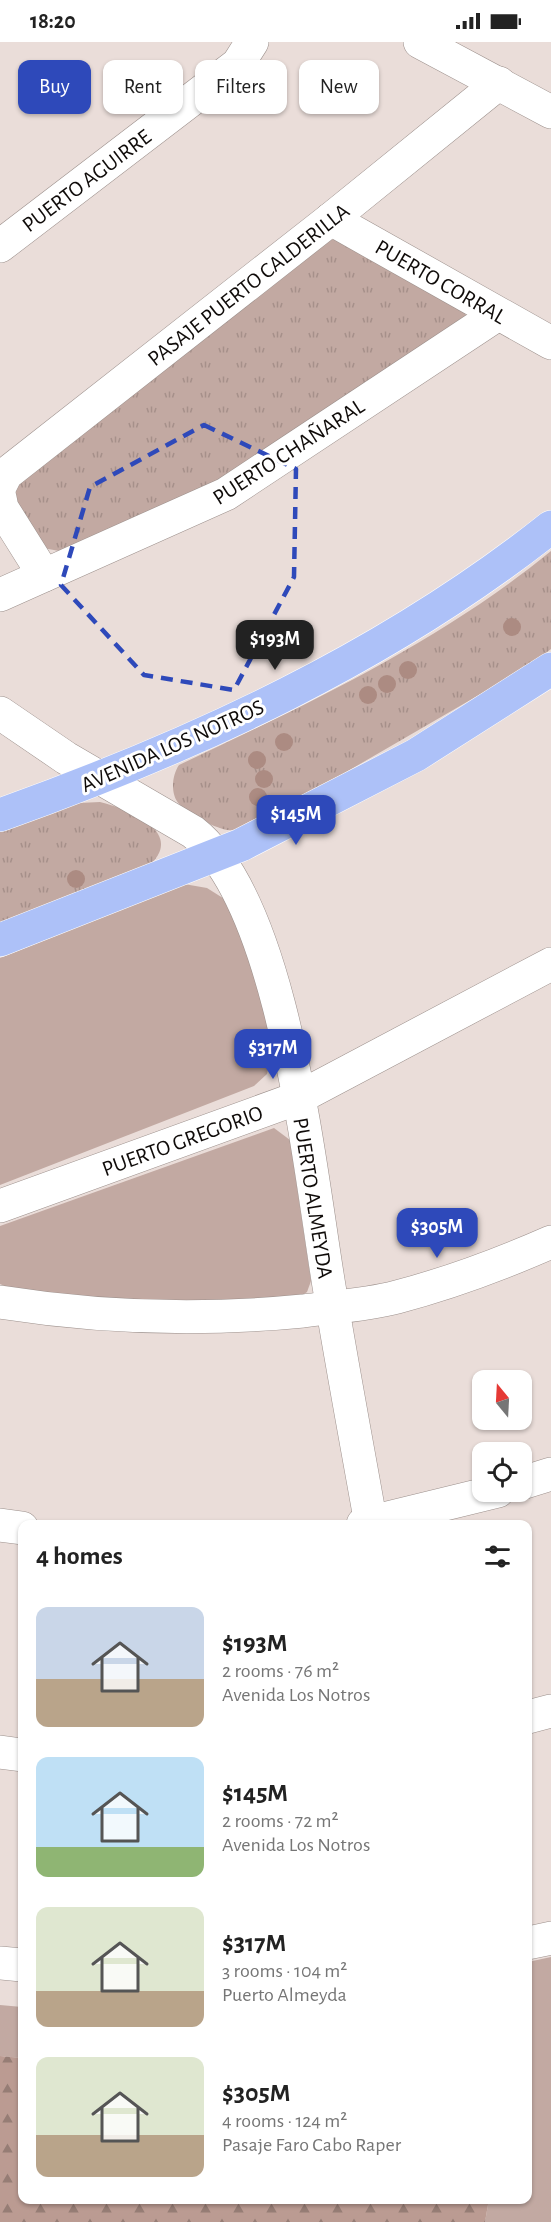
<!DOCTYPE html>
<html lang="en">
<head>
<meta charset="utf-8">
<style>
  :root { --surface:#fff; --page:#f6f6f6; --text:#222; --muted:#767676; --accent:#2e49ba }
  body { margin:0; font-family:"Alegreya Sans",sans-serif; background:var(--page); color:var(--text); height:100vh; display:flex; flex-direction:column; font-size:22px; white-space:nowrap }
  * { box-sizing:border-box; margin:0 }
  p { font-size:20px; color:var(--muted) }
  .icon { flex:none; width:33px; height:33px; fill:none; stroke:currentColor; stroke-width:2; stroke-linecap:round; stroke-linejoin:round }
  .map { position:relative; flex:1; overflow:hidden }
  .details { position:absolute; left:18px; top:1478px; width:514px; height:684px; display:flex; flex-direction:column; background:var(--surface); border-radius:12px; box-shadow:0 2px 4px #0004 }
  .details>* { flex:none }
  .hud { position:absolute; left:18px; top:18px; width:516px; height:54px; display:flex; gap:12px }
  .needle { width:39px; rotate:342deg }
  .controls { position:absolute; left:472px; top:1328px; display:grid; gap:12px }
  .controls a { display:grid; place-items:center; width:60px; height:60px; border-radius:12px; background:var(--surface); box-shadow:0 2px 4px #0004; font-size:30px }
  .price { position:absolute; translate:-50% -51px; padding:0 14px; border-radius:12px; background:var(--accent); color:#fff; font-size:20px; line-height:39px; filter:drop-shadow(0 2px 3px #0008) }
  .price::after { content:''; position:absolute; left:50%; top:36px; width:18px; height:14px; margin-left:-9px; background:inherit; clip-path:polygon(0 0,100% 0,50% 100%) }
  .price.active { background:#222; color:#fff }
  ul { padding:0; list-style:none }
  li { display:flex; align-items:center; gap:18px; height:150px; padding:0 18px }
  li span { display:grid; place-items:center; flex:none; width:168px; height:120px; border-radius:12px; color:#555 }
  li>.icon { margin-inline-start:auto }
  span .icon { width:72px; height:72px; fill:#fffc; stroke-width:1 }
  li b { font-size:26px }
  h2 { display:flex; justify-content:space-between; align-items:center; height:72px; padding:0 18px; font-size:26px }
  .chip { padding:0 21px; border-radius:12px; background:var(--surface); box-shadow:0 2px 4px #0004; font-size:21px; line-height:54px }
  .chip.active { background:var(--accent); color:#fff }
  .status { display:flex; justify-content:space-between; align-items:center; height:42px; padding:0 30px; background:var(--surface); direction:ltr }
  .status svg { height:16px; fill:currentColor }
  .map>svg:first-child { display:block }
</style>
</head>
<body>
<div class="status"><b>18:20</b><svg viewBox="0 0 49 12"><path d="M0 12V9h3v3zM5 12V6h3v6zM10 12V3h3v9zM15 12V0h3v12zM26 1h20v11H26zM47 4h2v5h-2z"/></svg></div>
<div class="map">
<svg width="551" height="2180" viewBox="0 0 551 2180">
  <defs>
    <pattern id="forest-firs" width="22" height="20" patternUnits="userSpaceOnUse" patternTransform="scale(1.5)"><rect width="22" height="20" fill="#bb9b92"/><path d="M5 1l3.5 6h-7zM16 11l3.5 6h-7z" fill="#967d75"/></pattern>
    <pattern id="park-tufts" width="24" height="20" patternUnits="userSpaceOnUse" patternTransform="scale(1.5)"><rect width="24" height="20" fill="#c2a9a2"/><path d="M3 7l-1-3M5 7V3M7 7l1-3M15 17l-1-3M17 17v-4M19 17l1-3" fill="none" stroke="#a6908a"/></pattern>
  </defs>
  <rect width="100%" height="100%" fill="#eaddd9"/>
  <g fill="#c2a9a2">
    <path d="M 184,842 L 207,846 L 226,858 L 242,880 L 267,976 L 272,1011 L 267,1032 L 254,1044 L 0,1143 L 0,916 Z"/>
    <path d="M 274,1086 L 290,1098 L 311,1239 L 307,1250 L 298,1256 L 219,1260 L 25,1253 L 0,1242 L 0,1184 Z"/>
    <path d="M 551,1915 L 551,2180 L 485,2180 L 489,2157 L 528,2157 L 528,1920 Z"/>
    <path d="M 0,1963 L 22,1965 L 22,2016 L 0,2014 Z"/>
  </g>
  <path fill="url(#forest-firs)" d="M 0,2014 L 22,2016 L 22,2157 L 489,2157 L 485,2180 L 0,2180 Z"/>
  <g fill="url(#park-tufts)">
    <path d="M 337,197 L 465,268 L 466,277 L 218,438 L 70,511 L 43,506 L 10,466 L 18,434 L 315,201 Z"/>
    <path d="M 551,509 L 551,607 L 529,624 L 341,733 L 233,788 C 222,791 187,771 179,762 C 170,752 172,733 179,723 C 308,662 440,600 551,509 Z"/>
    <path d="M 100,760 C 129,767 189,792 146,826 L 0,882 L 0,790 L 79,761 Z"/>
  </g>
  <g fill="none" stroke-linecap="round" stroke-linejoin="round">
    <g stroke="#9c908c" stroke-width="34">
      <g id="minor">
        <path d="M 420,0 L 551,70"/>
        <path d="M 331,177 L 551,301"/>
        <path d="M 0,204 L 238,22 L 252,0"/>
        <path d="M 0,444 L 6,432 L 331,177 L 499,41"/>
        <path d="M 0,456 L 2,466 L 44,533"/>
        <path d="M 0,553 L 226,452 L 498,272"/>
        <path d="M 0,671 L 66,716 L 193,790 C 284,861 310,1131 329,1244 C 342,1324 357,1403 371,1482"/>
        <path d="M 0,1164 L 298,1056 L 551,922"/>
        <path d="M 0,1260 C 101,1276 201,1279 303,1269 C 334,1265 367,1263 397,1255 C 450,1241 501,1222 551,1200"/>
        <path d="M 522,1441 L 551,1432"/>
        <path d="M 363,1482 L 498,1449"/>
        <path d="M 0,1483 L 22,1486"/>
        <path d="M 528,1675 L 551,1669"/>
        <path d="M 0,1710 L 22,1713"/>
        <path d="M 528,1901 L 551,1896"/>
        <path d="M 0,1921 L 22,1923"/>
      </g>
    </g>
    <g stroke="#fff" stroke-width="34">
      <g id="major">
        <path d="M 0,773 C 196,703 387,615 551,485"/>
        <path d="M 0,898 L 241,803 L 416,713 L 551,627"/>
      </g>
    </g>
    <use href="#minor" stroke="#fff" stroke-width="33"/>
    <use href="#major" stroke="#adc1f8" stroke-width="33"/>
  </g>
  <g fill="#ac8b82">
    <circle cx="512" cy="585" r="9"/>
    <circle cx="408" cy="628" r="9"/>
    <circle cx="387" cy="642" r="9"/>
    <circle cx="368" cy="653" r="9"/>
    <circle cx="284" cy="700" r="9"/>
    <circle cx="257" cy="718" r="9"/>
    <circle cx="264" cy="737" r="9"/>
    <circle cx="258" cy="755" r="9"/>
    <circle cx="76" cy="837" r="9"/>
  </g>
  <path fill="none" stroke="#2e49ba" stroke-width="4.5" stroke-dasharray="12 8" stroke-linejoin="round" d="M 204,383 L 296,427 L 294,535 L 234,648 L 144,633 L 61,543 L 90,445 Z"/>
  <g text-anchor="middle" stroke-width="6" stroke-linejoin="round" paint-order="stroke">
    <g font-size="22" fill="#0f0b09" stroke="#fff">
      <text transform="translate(86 138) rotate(-37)" y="8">PUERTO AGUIRRE</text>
      <text transform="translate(441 239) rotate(30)" y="8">PUERTO CORRAL</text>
      <text transform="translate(248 242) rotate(-38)" y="8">PASAJE PUERTO CALDERILLA</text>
      <text transform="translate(288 409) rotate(-33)" y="8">PUERTO CHAÑARAL</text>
      <text transform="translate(172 703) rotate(-24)" y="8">AVENIDA LOS NOTROS</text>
      <text transform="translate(182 1098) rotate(-20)" y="8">PUERTO GREGORIO</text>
      <text transform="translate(314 1156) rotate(81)" y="8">PUERTO ALMEYDA</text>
    </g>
  </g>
</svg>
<div class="controls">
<a><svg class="needle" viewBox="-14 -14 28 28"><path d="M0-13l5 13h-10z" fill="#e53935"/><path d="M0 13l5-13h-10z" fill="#767676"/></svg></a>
<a><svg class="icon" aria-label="locate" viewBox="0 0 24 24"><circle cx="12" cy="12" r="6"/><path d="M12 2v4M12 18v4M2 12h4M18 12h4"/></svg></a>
</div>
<b class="price active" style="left:275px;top:629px">$193M</b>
<b class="price" style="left:296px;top:804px">$145M</b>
<b class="price" style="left:273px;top:1038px">$317M</b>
<b class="price" style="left:437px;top:1217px">$305M</b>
<div class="hud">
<a class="chip active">Buy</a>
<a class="chip">Rent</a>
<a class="chip">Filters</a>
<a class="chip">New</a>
</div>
<section class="details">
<h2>4 homes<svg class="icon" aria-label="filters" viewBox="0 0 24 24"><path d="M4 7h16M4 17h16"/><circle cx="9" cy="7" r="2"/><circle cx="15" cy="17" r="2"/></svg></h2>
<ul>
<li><span style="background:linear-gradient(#c9d6e8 60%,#b9a48a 0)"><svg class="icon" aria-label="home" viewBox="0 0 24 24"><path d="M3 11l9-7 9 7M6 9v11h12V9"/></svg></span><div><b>$193M</b><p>2 rooms · 76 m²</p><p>Avenida Los Notros</p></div></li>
<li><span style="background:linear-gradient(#bfe0f5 75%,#8fb573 0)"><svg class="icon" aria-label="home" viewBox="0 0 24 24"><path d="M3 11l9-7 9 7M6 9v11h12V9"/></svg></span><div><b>$145M</b><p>2 rooms · 72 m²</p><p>Avenida Los Notros</p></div></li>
<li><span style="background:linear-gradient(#dfe7d0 70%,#b9a48a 0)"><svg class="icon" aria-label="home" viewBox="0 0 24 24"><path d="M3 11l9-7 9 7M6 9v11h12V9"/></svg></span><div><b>$317M</b><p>3 rooms · 104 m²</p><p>Puerto Almeyda</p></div></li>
<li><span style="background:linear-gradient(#dfe7d0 65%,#b9a48a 0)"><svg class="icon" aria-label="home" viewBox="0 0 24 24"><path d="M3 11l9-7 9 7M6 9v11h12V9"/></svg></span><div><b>$305M</b><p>4 rooms · 124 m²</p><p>Pasaje Faro Cabo Raper</p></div></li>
</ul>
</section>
</div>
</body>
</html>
